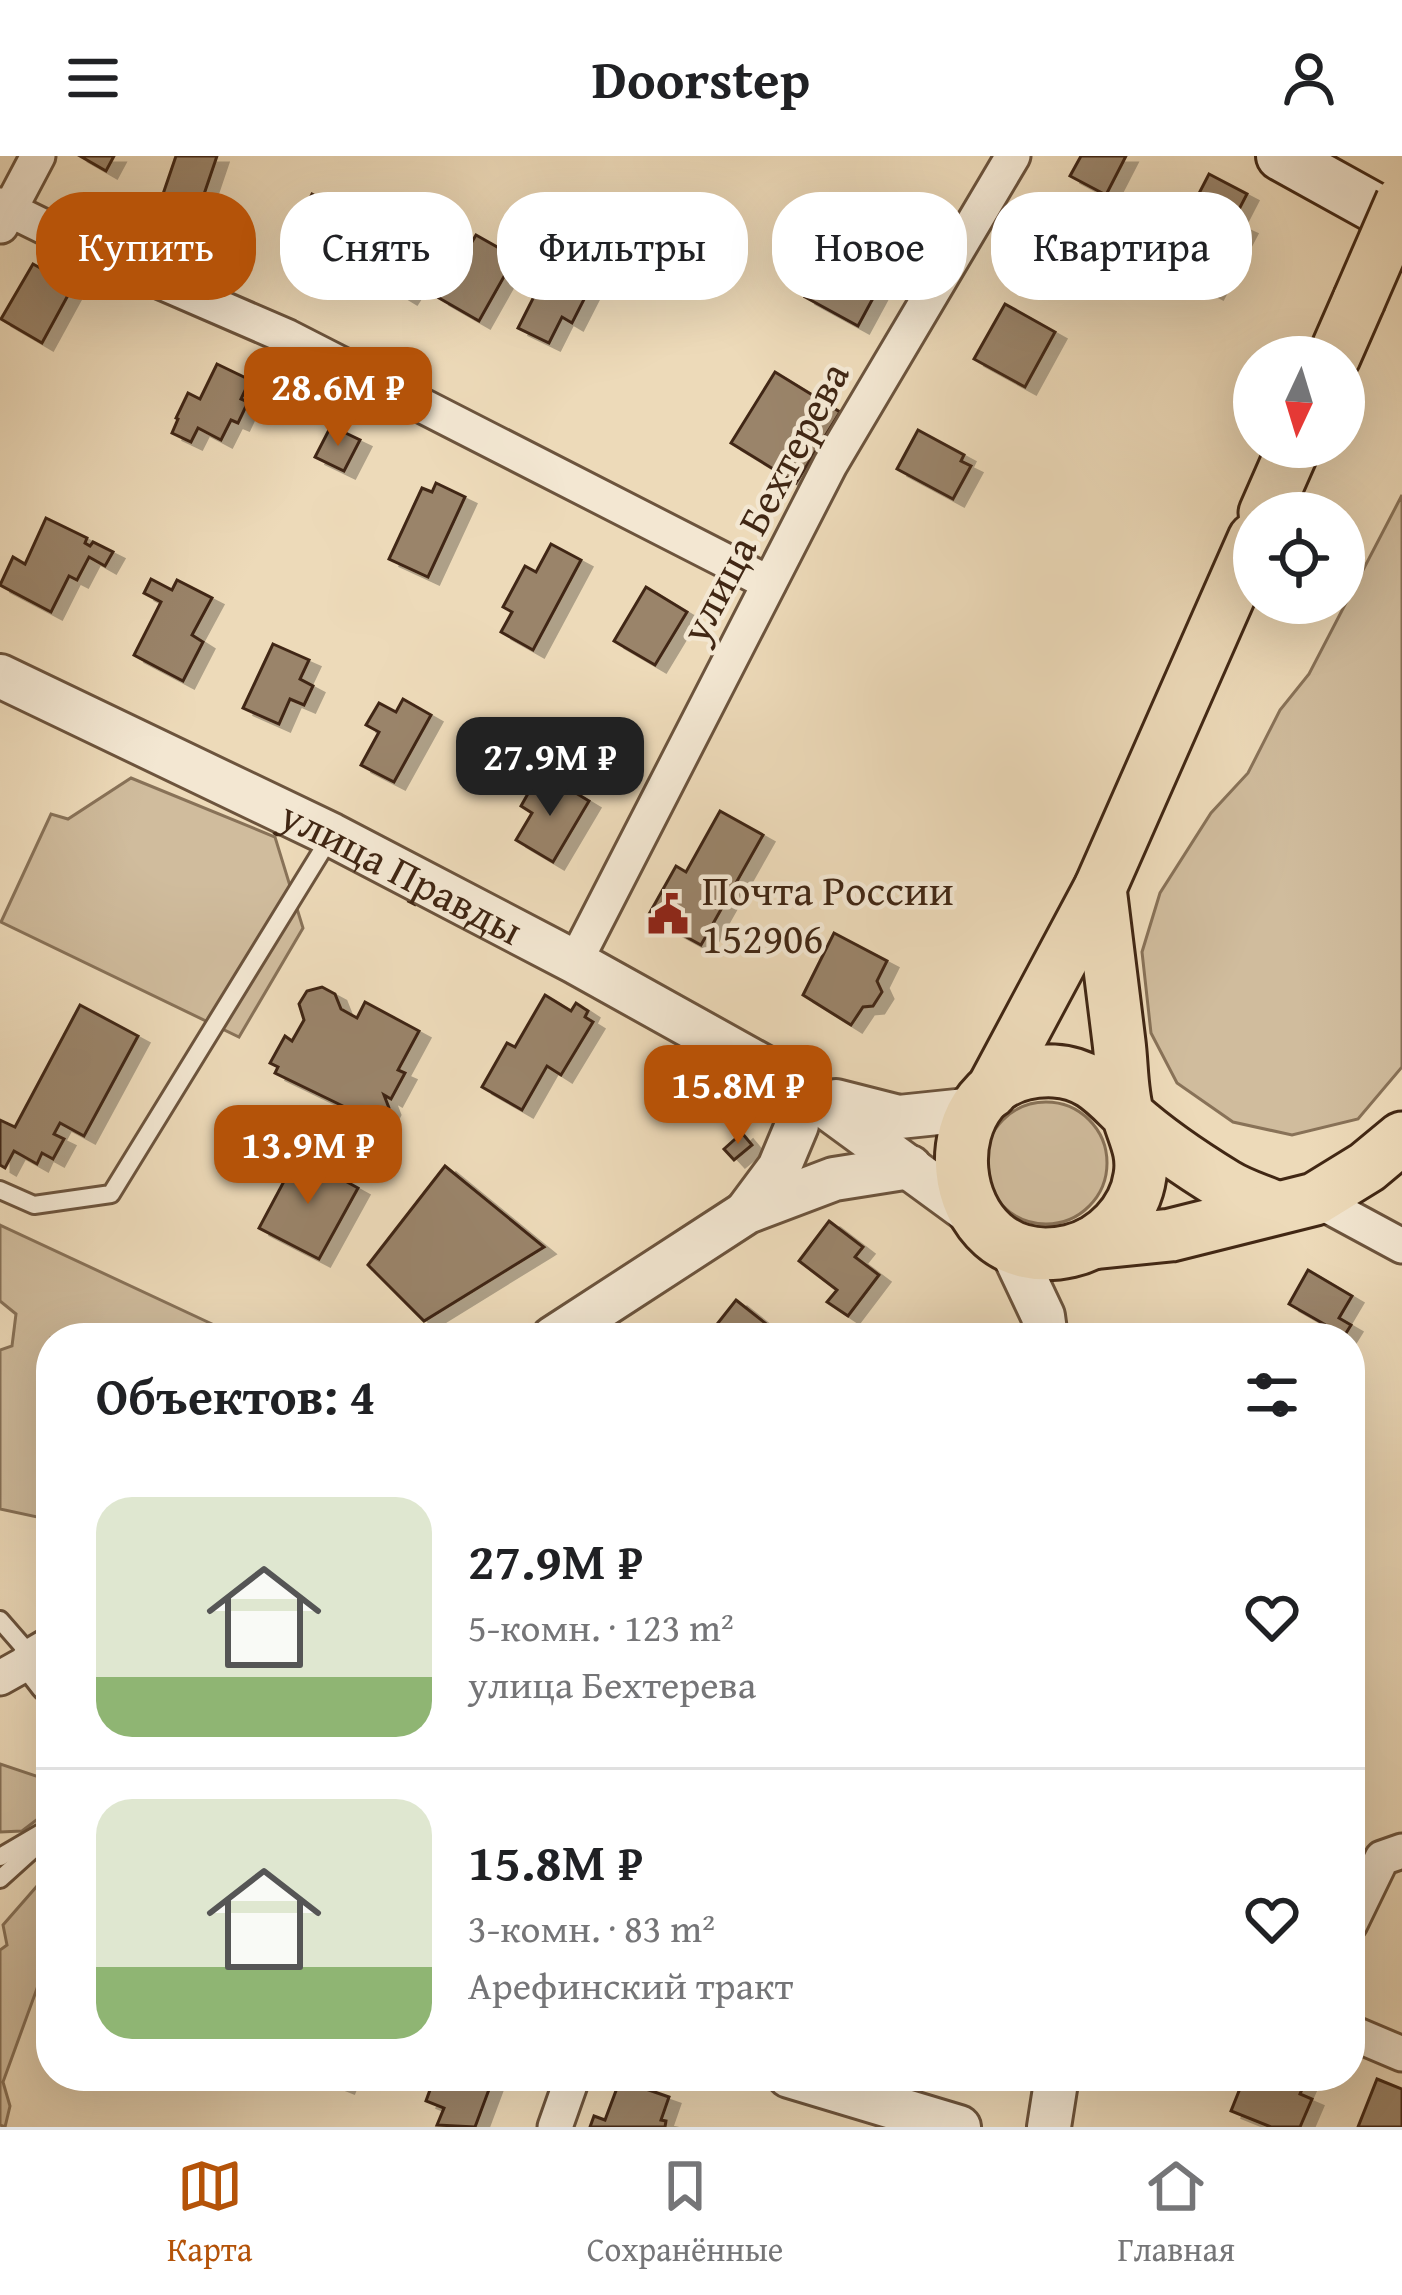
<!DOCTYPE html>
<html lang="ru">
<head>
<meta charset="utf-8">
<style>
  :root { --surface:#fff; --page:#f2f2f2; --text:#202124; --muted:#757577; --line:#e0e0e0; --accent:#b45309 }
  body { margin:0; font-family:"Gentium Book Plus",serif; background:var(--page); color:var(--text); height:100vh; display:flex; flex-direction:column; font-size:45px; white-space:nowrap }
  * { box-sizing:border-box; margin:0 }
  p { font-size:39px; color:var(--muted) }
  .icon { flex:none; width:66px; height:66px; fill:none; stroke:currentColor; stroke-width:2; stroke-linecap:round; stroke-linejoin:round }
  .map { position:relative; flex:1; overflow:hidden }
  .details { position:absolute; left:36px; top:1167px; width:1329px; height:768px; display:flex; flex-direction:column; background:var(--surface); border-radius:48px; box-shadow:0 12px 48px #0002 }
  .details>* { flex:none }
  .top-card { position:absolute; left:36px; top:36px; width:1332px; height:108px; display:flex; gap:24px }
  .needle { width:78px; rotate:184deg }
  .tools { position:absolute; left:1233px; top:180px; display:grid; gap:24px }
  .tools a { display:grid; place-items:center; width:132px; height:132px; border-radius:50%; background:var(--surface); box-shadow:0 12px 48px #0002; font-size:60px }
  .price { position:absolute; translate:-50% -102px; padding:0 27px; border-radius:24px; background:var(--accent); color:#fff; font-size:39px; line-height:78px; filter:drop-shadow(0 3px 6px #0008) }
  .price::after { content:''; position:absolute; left:50%; top:72px; width:36px; height:27px; margin-left:-18px; background:inherit; clip-path:polygon(0 0,100% 0,50% 100%) }
  .price.current { background:#222; color:#fff }
  ul { padding:0; list-style:none }
  li { display:flex; align-items:center; gap:36px; height:300px; padding:0 60px }
  li+li { border-top:3px solid var(--line) }
  li span { display:grid; place-items:center; flex:none; width:336px; height:240px; border-radius:36px; color:#555 }
  li>.icon { margin-inline-start:auto }
  span .icon { width:144px; height:144px; fill:#fffc; stroke-width:1 }
  li b { font-size:51px }
  h2 { display:flex; justify-content:space-between; align-items:center; height:144px; padding:0 60px; font-size:51px }
  .tag { padding:0 42px; border-radius:48px; background:var(--surface); box-shadow:0 12px 48px #0002; font-size:42px; line-height:108px }
  .tag.current { background:var(--accent); color:#fff }
  header { display:flex; justify-content:space-between; align-items:center; height:156px; padding:0 60px; background:var(--surface); font-size:54px; font-weight:700 }
  .tabs { display:flex; justify-content:space-around; align-items:center; height:168px; border-top:3px solid var(--line); background:var(--surface); font-size:33px; color:var(--muted) }
  .tabs a { display:grid; justify-items:center; gap:6px }
  .tabs .current { color:var(--accent) }
  .map>svg:first-child { display:block }
</style>
</head>
<body>
<header><svg class="icon" aria-label="menu" viewBox="0 0 24 24"><path d="M4 6h16M4 12h16M4 18h16"/></svg>Doorstep<svg class="icon" aria-label="person" viewBox="0 0 24 24"><circle cx="12" cy="8" r="4"/><path d="M4 21q1-7 8-7t8 7"/></svg></header>
<div class="map">
<svg width="1402" height="1971" viewBox="0 0 1402 1971">
  <defs>
    <filter id="shadow"><feDropShadow dx="11" dy="7" stdDeviation="0" flood-color="#0004"/></filter>
  </defs>
  <rect width="100%" height="100%" fill="#eddab9"/>
  <filter id="stains"><feTurbulence type="fractalNoise" baseFrequency=".00167" numOctaves="4"/><feColorMatrix values="0 0 0 0 .2 0 0 0 0 .09 0 0 0 0 .02 0 0 0 .5 -.17"/></filter>
  <radialGradient id="worn" r=".72"><stop offset=".6" stop-color="#630" stop-opacity="0"/><stop offset="1" stop-color="#630" stop-opacity=".3"/></radialGradient>
  <g fill="#d0bc9d" stroke="#887258" stroke-width="3">
    <path d="M 1402,339 L 1402,911 L 1358,963 L 1292,979 L 1233,966 L 1177,927 L 1151,877 L 1142,796 L 1160,737 L 1211,657 L 1248,617 L 1280,554 L 1309,518 Z"/>
    <path d="M 131,622 L 275,681 L 303,772 L 239,881 L 1,766 L 51,658 L 68,663 Z"/>
    <circle cx="1046" cy="1007" r="61"/>
    <path d="M 0,1069 L 242,1182 L 51,1182 L 51,1364 L 0,1353 L 0,1194 L 12,1190 L 16,1158 L 0,1145 Z"/>
    <path d="M 0,1608 L 51,1625 L 51,1653 L 22,1675 L 0,1676 Z"/>
    <path d="M 51,1714 L 51,1794 L 3,1926 L 10,1950 L 5,1971 L 0,1969 L 0,1794 L 7,1789 L 3,1769 Z"/>
  </g>
  <g fill="#9a846a" stroke="#412714" stroke-width="3" filter="url(#shadow)">
    <path d="M 80,0 L 114,0 L 106,15 Z"/>
    <path d="M 176,0 L 217,0 L 200,50 L 163,38 Z"/>
    <path d="M 1081,0 L 1126,0 L 1106,39 L 1070,20 Z"/>
    <path d="M 1209,18 L 1247,38 L 1233,65 L 1246,71 L 1212,136 L 1148,102 L 1177,45 L 1191,53 Z"/>
    <path d="M 312,38 L 335,51 L 312,97 L 288,84 Z"/>
    <path d="M 828,39 L 855,54 L 847,68 L 869,81 L 863,91 L 892,107 L 858,170 L 805,141 L 839,78 L 814,64 Z"/>
    <path d="M 423,53 L 461,77 L 449,96 L 439,90 L 406,141 L 378,124 Z"/>
    <path d="M 476,79 L 515,101 L 479,165 L 439,142 Z"/>
    <path d="M 557,95 L 598,116 L 572,167 L 562,161 L 549,187 L 518,172 Z"/>
    <path d="M 33,108 L 73,130 L 42,187 L 1,163 Z"/>
    <path d="M 1005,148 L 1055,176 L 1025,231 L 974,203 Z"/>
    <path d="M 217,208 L 250,224 L 241,243 L 248,246 L 238,267 L 231,264 L 221,284 L 198,272 L 191,286 L 172,277 L 178,263 L 176,262 L 188,237 L 200,243 Z"/>
    <path d="M 775,216 L 840,256 L 796,327 L 731,287 Z"/>
    <path d="M 331,270 L 360,284 L 344,315 L 315,301 Z"/>
    <path d="M 918,274 L 964,299 L 961,305 L 971,310 L 953,343 L 897,313 Z"/>
    <path d="M 436,327 L 465,341 L 428,421 L 389,403 L 422,332 L 432,336 Z"/>
    <path d="M 46,362 L 87,382 L 85,387 L 90,390 L 93,386 L 113,396 L 105,410 L 89,401 L 77,424 L 69,420 L 51,456 L 0,429 L 13,401 L 25,408 Z"/>
    <path d="M 551,388 L 581,404 L 533,494 L 501,476 L 512,456 L 503,451 L 525,410 L 536,416 Z"/>
    <path d="M 151,423 L 172,434 L 177,424 L 212,442 L 192,479 L 203,486 L 183,525 L 134,499 L 161,446 L 144,437 Z"/>
    <path d="M 646,431 L 687,456 L 655,509 L 614,485 Z"/>
    <path d="M 273,488 L 309,504 L 300,523 L 313,530 L 304,549 L 290,543 L 279,568 L 243,552 Z"/>
    <path d="M 403,543 L 431,559 L 394,626 L 361,609 L 379,576 L 366,569 L 379,547 L 396,556 Z"/>
    <path d="M 534,627 L 554,639 L 561,628 L 589,645 L 553,706 L 516,684 L 532,657 L 521,650 Z"/>
    <path d="M 720,655 L 763,679 L 701,789 L 648,760 L 676,710 L 686,716 Z"/>
    <path d="M 834,777 L 887,805 L 877,825 L 882,836 L 873,850 L 863,851 L 851,869 L 803,839 Z"/>
    <path d="M 322,831 L 335,838 L 341,853 L 357,862 L 365,846 L 419,875 L 398,914 L 405,917 L 391,943 L 384,939 L 389,952 L 382,966 L 368,970 L 354,963 L 351,954 L 275,917 L 278,911 L 270,907 L 285,880 L 292,885 L 304,864 L 299,848 L 307,835 Z"/>
    <path d="M 545,839 L 571,855 L 576,847 L 588,855 L 585,861 L 593,866 L 561,919 L 547,910 L 522,954 L 482,931 L 507,887 L 515,891 Z"/>
    <path d="M 80,849 L 138,880 L 84,980 L 60,967 L 54,978 L 64,983 L 53,1003 L 42,997 L 37,1008 L 14,995 L 5,1012 L 0,1009 L 0,964 L 15,971 Z"/>
    <path d="M 742,977 L 752,989 L 734,1004 L 724,993 Z"/>
    <path d="M 298,999 L 358,1032 L 319,1103 L 259,1072 Z"/>
    <path d="M 445,1010 L 544,1091 L 424,1165 L 368,1109 Z"/>
    <path d="M 829,1065 L 863,1091 L 855,1101 L 879,1119 L 848,1160 L 827,1146 L 837,1134 L 799,1105 Z"/>
    <path d="M 1308,1114 L 1352,1140 L 1339,1162 L 1351,1169 L 1343,1182 L 1316,1182 L 1324,1168 L 1289,1148 Z"/>
    <path d="M 736,1144 L 784,1182 L 727,1182 L 714,1172 Z"/>
    <path d="M 318,1920 L 347,1920 L 343,1930 Z"/>
    <path d="M 435,1920 L 494,1920 L 475,1971 L 437,1969 L 444,1952 L 426,1945 Z"/>
    <path d="M 1258,1920 L 1308,1920 L 1300,1938 L 1312,1943 L 1300,1971 L 1271,1971 L 1231,1955 L 1243,1925 L 1254,1930 Z"/>
    <path d="M 1377,1923 L 1402,1933 L 1402,1971 L 1358,1971 Z"/>
    <path d="M 620,1924 L 669,1941 L 661,1964 L 666,1965 L 665,1971 L 590,1971 L 594,1960 L 605,1964 Z"/>
  </g>
  <g fill="none" stroke-linecap="round" stroke-linejoin="round">
    <g stroke="#6c543d" stroke-width="22">
      <g id="service">
        <path d="M 0,1034 L 34,1049 L 111,1038 L 331,680"/>
        <path d="M 0,1464 L 34,1503"/>
        <path d="M 0,1701 L 41,1677"/>
        <path d="M 0,1723 L 51,1677"/>
      </g>
    </g>
    <g stroke="#6c543d" stroke-width="39">
      <g id="minor">
        <path d="M 0,49 L 122,109 L 288,181 L 769,427"/>
        <path d="M 1,70 L 38,0"/>
        <path d="M 575,806 L 830,309 L 1013,0"/>
        <path d="M 1315,1043 L 1402,1090"/>
        <path d="M 0,1522 L 34,1503"/>
        <path d="M 1350,1768 L 1382,1702 L 1402,1695"/>
        <path d="M 1350,1876 L 1402,1898"/>
        <path d="M 555,1971 L 573,1920"/>
      </g>
    </g>
    <g stroke="#6c543d" stroke-width="48">
      <g id="tertiary">
        <path id="s1" d="M 0,520 L 332,679 L 575,806 L 796,929 L 975,1060"/>
        <path d="M 836,945 L 899,961 L 976,953"/>
        <path d="M 747,1055 L 779,1012 L 797,969 L 796,929"/>
        <path d="M 1009,1088 L 1043,1160 L 1046,1182"/>
        <path d="M 553,1182 L 747,1056 L 834,1023 L 910,1011"/>
        <path d="M 51,1493 L 34,1503 L 51,1525"/>
        <path d="M 789,1920 L 959,1971"/>
        <path d="M 1049,1971 L 1057,1920"/>
      </g>
    </g>
    <g stroke="#412714" stroke-width="54">
      <path id="secondary" d="M 1281,0 L 1402,67"/>
    </g>
    <g stroke="#412714" stroke-width="57">
      <g id="primary">
        <path d="M 1334,201 L 1359,144"/>
        <path d="M 1265,357 L 1294,291"/>
        <path d="M 1100,732 C 1106,784 1113,835 1119,886 C 1122,909 1121,936 1128,959 C 1134,980 1144,996 1140,1020 C 1135,1056 1105,1087 1070,1095 C 938,1125 919,909 1054,915 C 1090,917 1106,938 1129,960 C 1157,985 1194,1010 1225,1029 C 1241,1039 1259,1044 1275,1051"/>
        <path d="M 991,936 L 1100,732 L 1254,383"/>
        <path d="M 1092,1087 L 1171,1079 L 1315,1043 L 1367,1011 L 1402,982"/>
      </g>
    </g>
    <use href="#service" stroke="#f3e7d2" stroke-width="16"/>
    <use href="#minor" stroke="#f3e7d2" stroke-width="33"/>
    <use href="#tertiary" stroke="#f3e7d2" stroke-width="42"/>
    <use href="#secondary" stroke="#f3e7d2" stroke-width="48"/>
    <use href="#primary" stroke="#eddab9" stroke-width="51"/>
    <g stroke="#412714" stroke-width="57" stroke-linecap="butt">
      <path id="primary-bridge" d="M 1359,144 L 1402,45"/>
    </g>
    <use href="#primary-bridge" stroke="#eddab9" stroke-width="51"/>
  </g>
  <defs>
    <g id="civic-bare" transform="scale(3.24)"><path d="M-.6-6.5H3V-4.5H.6V-3L4-1V1h2V6H-6V1h2V-1L-.6-3ZM-1.2 2.5V6h2.4V2.5Z" fill="#8f2418" stroke="#f3e7d2" stroke-width="2.5" paint-order="stroke"/></g>
  </defs>
  <g fill-rule="evenodd">
    <use href="#civic-bare" x="668" y="758"/>
  </g>
  <g text-anchor="middle" stroke-width="9" stroke-linejoin="round" paint-order="stroke">
    <g font-size="42" fill="#412714" stroke="#f3e7d2">
      <text transform="translate(764 346) rotate(-62)" y="15">улица Бехтерева</text>
      <text dy="15" stroke="none"><textPath href="#s1" startOffset="447">улица Правды</textPath></text>
    </g>
    <g font-size="42" fill="#412714" stroke="#f3e7d2" text-anchor="start">
      <text x="702" y="749">Почта России<tspan x="702" dy="48">152906</tspan></text>
    </g>
  </g>
  <rect width="100%" height="100%" filter="url(#stains)"/>
  <rect width="100%" height="100%" fill="url(#worn)"/>
</svg>
<div class="tools">
<a><svg class="needle" viewBox="-14 -14 28 28"><path d="M0-13l5 13h-10z" fill="#e53935"/><path d="M0 13l5-13h-10z" fill="#757577"/></svg></a>
<a><svg class="icon" aria-label="locate" viewBox="0 0 24 24"><circle cx="12" cy="12" r="6"/><path d="M12 2v4M12 18v4M2 12h4M18 12h4"/></svg></a>
</div>
<b class="price" style="left:338px;top:293px">28.6M ₽</b>
<b class="price current" style="left:550px;top:663px">27.9M ₽</b>
<b class="price" style="left:738px;top:991px">15.8M ₽</b>
<b class="price" style="left:308px;top:1051px">13.9M ₽</b>
<div class="top-card">
<a class="tag current">Купить</a>
<a class="tag">Снять</a>
<a class="tag">Фильтры</a>
<a class="tag">Новое</a>
<a class="tag">Квартира</a>
</div>
<section class="details">
<h2>Объектов: 4<svg class="icon" aria-label="filters" viewBox="0 0 24 24"><path d="M4 7h16M4 17h16"/><circle cx="9" cy="7" r="2"/><circle cx="15" cy="17" r="2"/></svg></h2>
<ul>
<li><span style="background:linear-gradient(#dfe7d0 75%,#8fb573 0)"><svg class="icon" aria-label="home" viewBox="0 0 24 24"><path d="M3 11l9-7 9 7M6 9v11h12V9"/></svg></span><div><b>27.9M ₽</b><p>5-комн. · 123 m²</p><p>улица Бехтерева</p></div><svg class="icon" aria-label="heart" viewBox="0 0 24 24"><path d="M12 20l-8-8c-3-5 5-10 8-4 3-6 11-1 8 4z"/></svg></li>
<li><span style="background:linear-gradient(#dfe7d0 70%,#8fb573 0)"><svg class="icon" aria-label="home" viewBox="0 0 24 24"><path d="M3 11l9-7 9 7M6 9v11h12V9"/></svg></span><div><b>15.8M ₽</b><p>3-комн. · 83 m²</p><p>Арефинский тракт</p></div><svg class="icon" aria-label="heart" viewBox="0 0 24 24"><path d="M12 20l-8-8c-3-5 5-10 8-4 3-6 11-1 8 4z"/></svg></li>
</ul>
</section>
</div>
<nav class="tabs">
<a class="current"><svg class="icon" aria-label="map" viewBox="0 0 24 24"><path d="M3 6l6-2 6 2 6-2v14l-6 2-6-2-6 2zM9 4v14M15 6v14"/></svg>Карта</a>
<a><svg class="icon" aria-label="saved" viewBox="0 0 24 24"><path d="M7 4h10v16l-5-4-5 4z"/></svg>Сохранённые</a>
<a><svg class="icon" aria-label="home" viewBox="0 0 24 24"><path d="M3 11l9-7 9 7M6 9v11h12V9"/></svg>Главная</a>
</nav>
</body>
</html>
